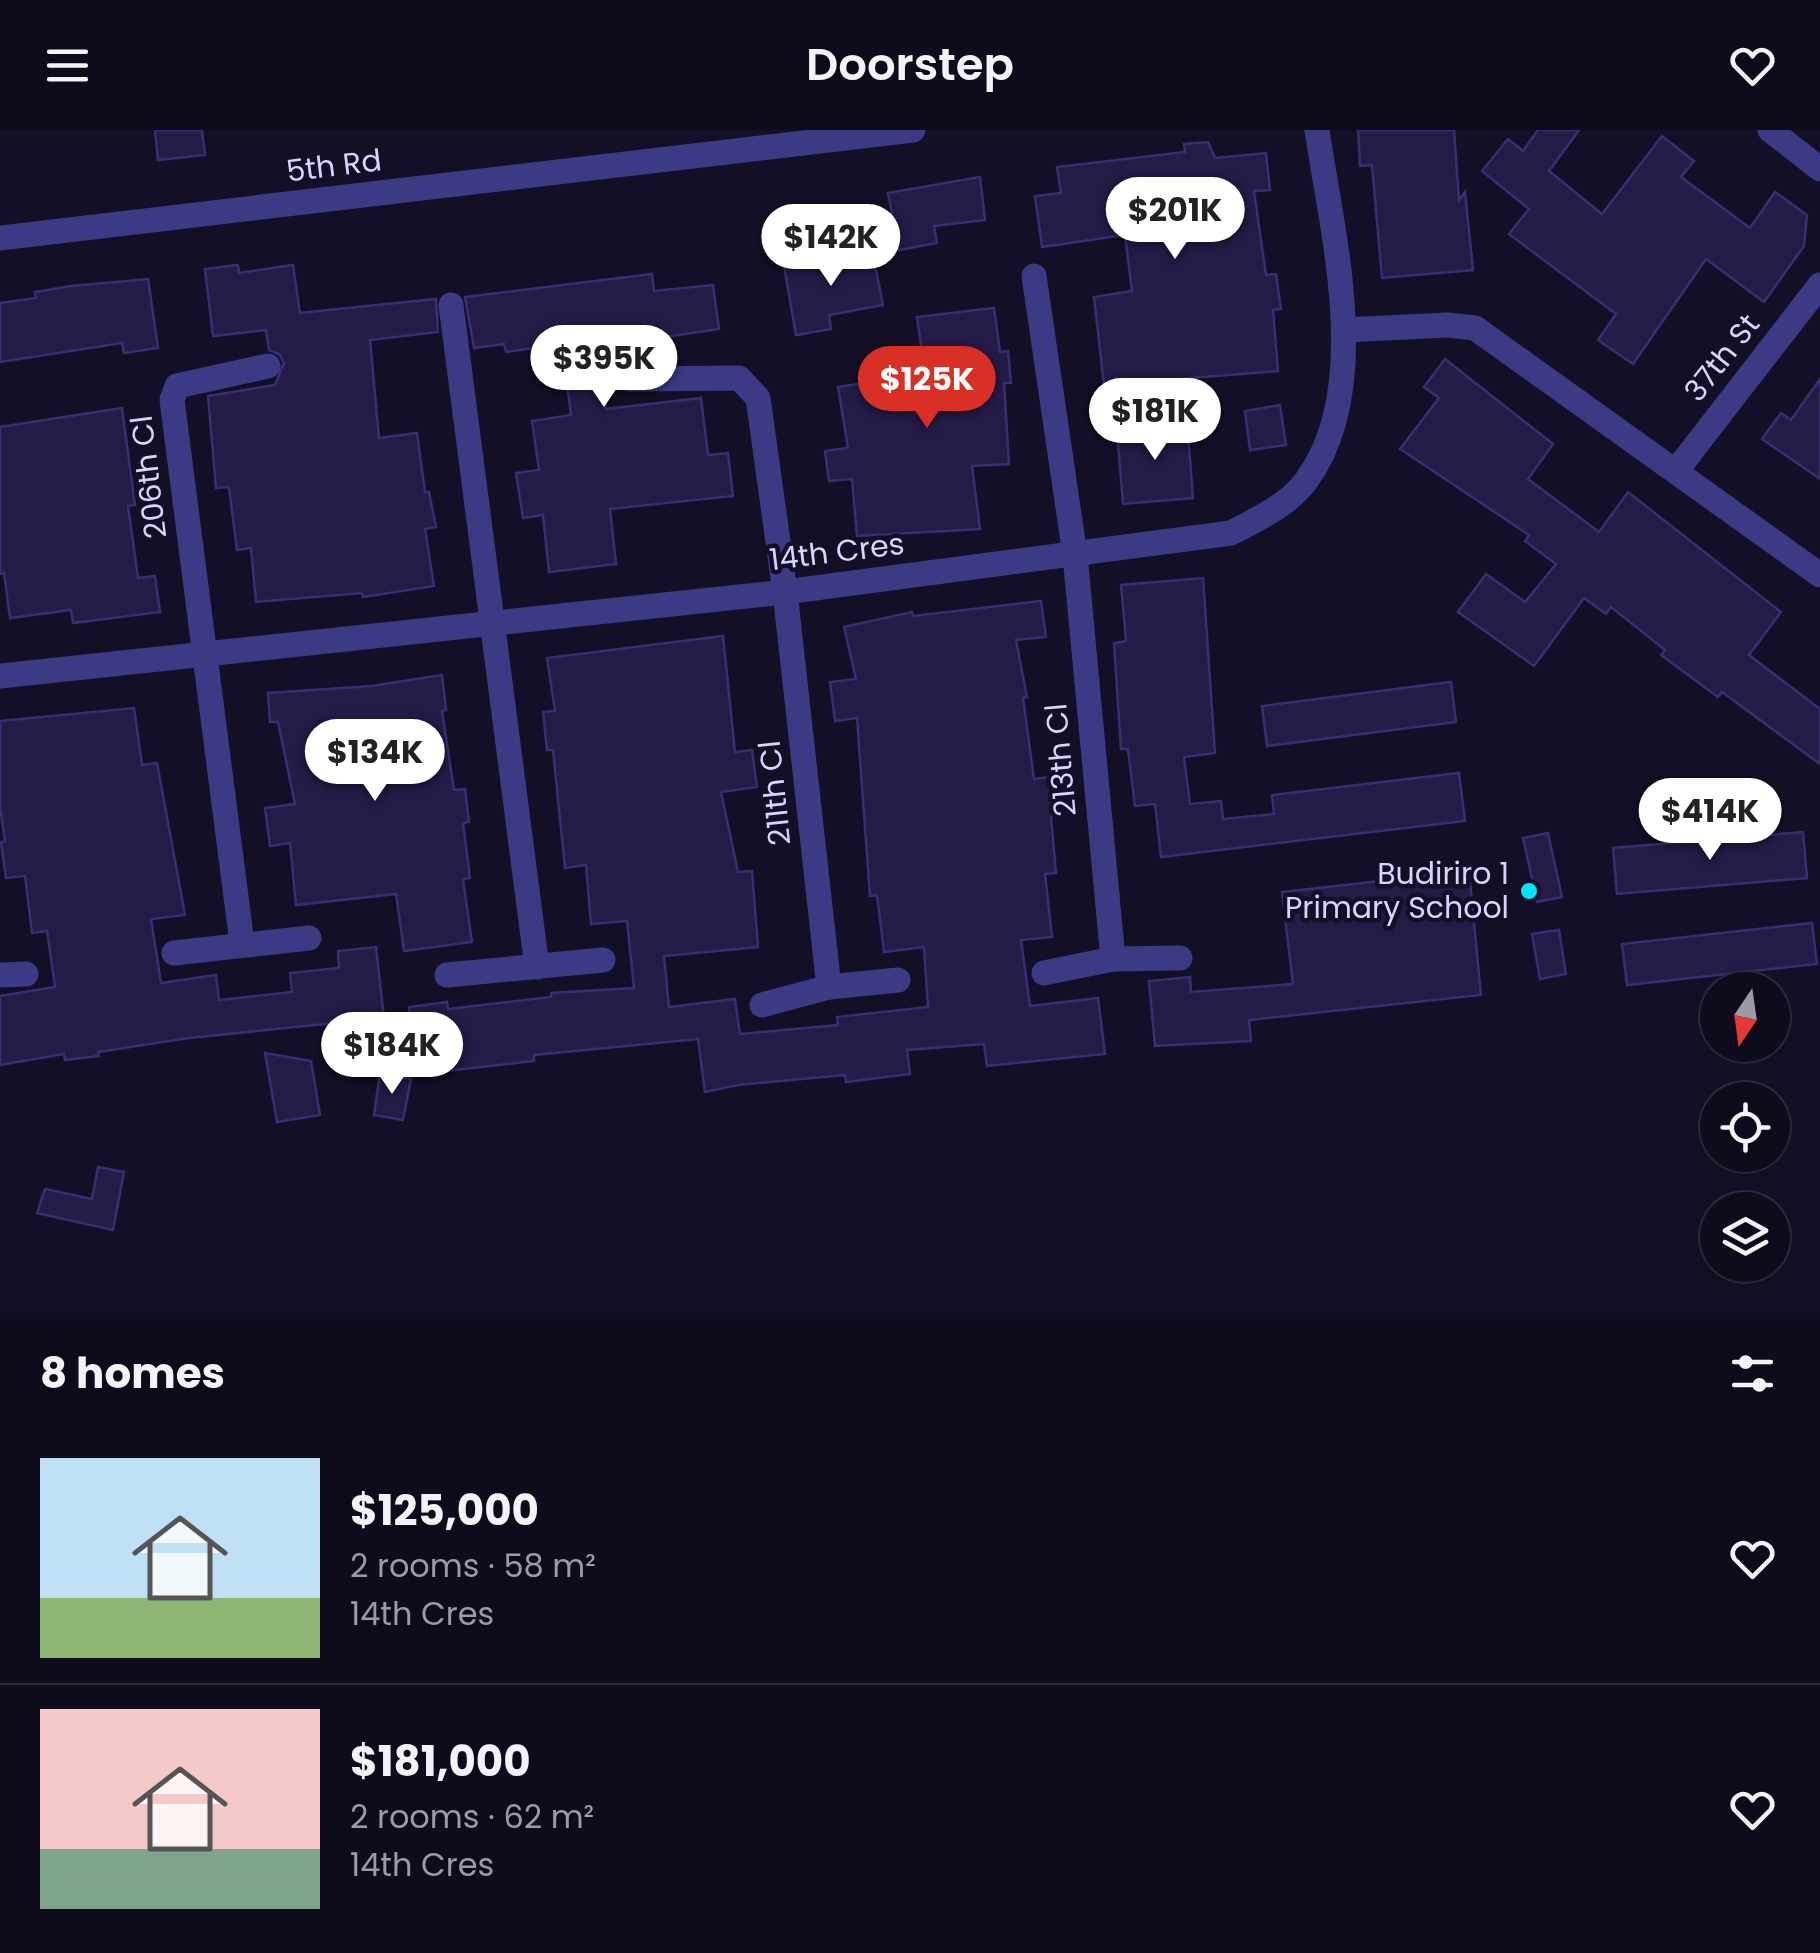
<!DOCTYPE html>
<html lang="en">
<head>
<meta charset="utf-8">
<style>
  :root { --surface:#0e0b1c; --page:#1c1929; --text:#f1f3f6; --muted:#9b9ba3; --line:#2e2b3b; --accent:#d93025 }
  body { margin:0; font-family:Poppins,sans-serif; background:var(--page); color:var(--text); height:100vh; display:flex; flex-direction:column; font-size:38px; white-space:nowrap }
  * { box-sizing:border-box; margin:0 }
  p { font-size:32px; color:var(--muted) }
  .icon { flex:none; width:55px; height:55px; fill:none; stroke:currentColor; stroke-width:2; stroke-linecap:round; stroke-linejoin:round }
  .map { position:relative; height:1183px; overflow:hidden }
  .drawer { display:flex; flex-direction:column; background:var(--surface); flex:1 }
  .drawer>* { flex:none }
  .needle { width:65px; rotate:193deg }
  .controls { position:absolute; left:1700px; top:842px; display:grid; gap:20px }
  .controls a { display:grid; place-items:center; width:90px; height:90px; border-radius:50%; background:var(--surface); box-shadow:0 5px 15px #0003,0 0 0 2px var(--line); font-size:50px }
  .price { position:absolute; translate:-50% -85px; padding:0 22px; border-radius:35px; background:#fff; color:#222; font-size:32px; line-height:65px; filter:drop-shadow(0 2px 5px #0008) }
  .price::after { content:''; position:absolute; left:50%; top:60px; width:30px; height:22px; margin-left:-15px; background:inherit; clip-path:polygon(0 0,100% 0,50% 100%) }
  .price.selected { background:var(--accent); color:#fff }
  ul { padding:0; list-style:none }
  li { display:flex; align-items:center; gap:30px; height:250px; padding:0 40px }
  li+li { border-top:2px solid var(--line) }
  li span { display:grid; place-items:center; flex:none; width:280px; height:200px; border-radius:0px; color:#555 }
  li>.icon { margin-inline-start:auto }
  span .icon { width:120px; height:120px; fill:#fffc; stroke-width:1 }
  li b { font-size:42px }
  h2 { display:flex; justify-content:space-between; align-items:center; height:120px; padding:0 40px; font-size:42px }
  header { display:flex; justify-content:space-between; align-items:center; height:130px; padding:0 40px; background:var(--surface); font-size:45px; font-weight:600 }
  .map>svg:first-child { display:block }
</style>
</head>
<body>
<header><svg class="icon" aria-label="menu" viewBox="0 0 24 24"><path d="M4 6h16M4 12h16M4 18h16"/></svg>Doorstep<svg class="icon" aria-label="heart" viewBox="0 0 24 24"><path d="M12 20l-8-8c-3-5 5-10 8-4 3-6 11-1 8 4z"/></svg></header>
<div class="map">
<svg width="1820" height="1183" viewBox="0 0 1820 1183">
  <rect width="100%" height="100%" fill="#130f26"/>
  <g fill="#241b47" stroke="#3b2d73" stroke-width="2.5">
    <path d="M 155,0 L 202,0 L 205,25 L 158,30 Z"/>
    <path d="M 1358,0 L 1454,0 L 1459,70 L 1465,62 L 1473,140 L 1382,148 L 1372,35 L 1360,36 Z"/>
    <path d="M 1538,0 L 1579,0 L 1549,41 L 1602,84 L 1662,6 L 1694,31 L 1681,47 L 1750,98 L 1775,62 L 1807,85 L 1804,116 L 1764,172 L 1706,129 L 1633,234 L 1598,210 L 1616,184 L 1509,104 L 1529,79 L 1482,41 L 1508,9 L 1523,21 Z"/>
    <path d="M 1208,12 L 1215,28 L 1266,23 L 1270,60 L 1254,61 L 1266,145 L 1276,144 L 1281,179 L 1273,180 L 1278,241 L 1104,255 L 1094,167 L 1132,161 L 1125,105 L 1042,117 L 1035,66 L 1061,63 L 1057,37 L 1185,22 L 1184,14 Z"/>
    <path d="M 980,47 L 985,90 L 934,96 L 937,113 L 899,120 L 888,63 Z"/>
    <path d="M 872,120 L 883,175 L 829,185 L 831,199 L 796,205 L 784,136 Z"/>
    <path d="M 238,135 L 239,143 L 293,135 L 300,183 L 436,169 L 438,202 L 370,210 L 379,308 L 417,303 L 425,362 L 429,362 L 436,397 L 425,399 L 434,456 L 363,467 L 362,463 L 256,472 L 251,418 L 237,420 L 229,357 L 216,358 L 208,266 L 275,255 L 284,233 L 279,224 L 269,220 L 266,200 L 213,206 L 205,139 Z"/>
    <path d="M 652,144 L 654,161 L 713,155 L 719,199 L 598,217 L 606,279 L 701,268 L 708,325 L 728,323 L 733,366 L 610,379 L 616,434 L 549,442 L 543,385 L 523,388 L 516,343 L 539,340 L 532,291 L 571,285 L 562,214 L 506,222 L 504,214 L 474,218 L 465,167 Z"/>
    <path d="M 148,149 L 158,218 L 124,223 L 122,213 L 0,232 L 0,173 L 36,168 L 35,162 L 71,156 Z"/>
    <path d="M 994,178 L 1000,222 L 1008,221 L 1011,253 L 1004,253 L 1009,334 L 972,336 L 980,399 L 857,406 L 852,349 L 829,351 L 825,321 L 848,318 L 838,257 L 925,244 L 917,187 Z"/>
    <path d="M 1445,229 L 1553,314 L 1528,349 L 1599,402 L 1628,362 L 1781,482 L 1749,525 L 1820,579 L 1820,634 L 1722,562 L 1718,567 L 1661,525 L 1665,520 L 1611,477 L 1606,484 L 1584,468 L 1534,536 L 1458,482 L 1486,444 L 1525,472 L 1556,434 L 1525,411 L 1529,405 L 1400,319 L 1439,268 L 1424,257 Z"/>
    <path d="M 1820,249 L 1820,349 L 1762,309 L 1781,283 L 1791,290 Z"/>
    <path d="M 1280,275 L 1286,315 L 1250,320 L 1245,281 Z"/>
    <path d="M 122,278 L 135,375 L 128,376 L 138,448 L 155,446 L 160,482 L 73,493 L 71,480 L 10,488 L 4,443 L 0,444 L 0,297 Z"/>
    <path d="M 1187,290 L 1193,368 L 1123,374 L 1117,301 Z"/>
    <path d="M 1203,448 L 1215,623 L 1184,627 L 1190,674 L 1221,671 L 1223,689 L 1274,684 L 1272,665 L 1459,643 L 1465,691 L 1161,727 L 1155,674 L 1135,676 L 1128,619 L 1121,619 L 1114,513 L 1126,511 L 1121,455 Z"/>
    <path d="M 1041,471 L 1046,507 L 1016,510 L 1027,567 L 1023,568 L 1034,649 L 1052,647 L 1057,686 L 1051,687 L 1056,743 L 1045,744 L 1052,807 L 1021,810 L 1030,876 L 1098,868 L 1105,924 L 987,936 L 984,914 L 907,920 L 910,944 L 846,952 L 845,945 L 738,955 L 705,962 L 698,909 L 534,925 L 534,931 L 419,944 L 409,877 L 447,872 L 448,879 L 551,867 L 551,863 L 634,858 L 627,791 L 591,794 L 586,735 L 565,738 L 553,620 L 547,620 L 543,582 L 555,581 L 547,528 L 723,506 L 735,622 L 752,620 L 757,657 L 721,662 L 738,742 L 752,741 L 758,817 L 664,826 L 669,877 L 735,869 L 740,904 L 838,895 L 837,887 L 928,877 L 924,817 L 884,822 L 877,765 L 870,766 L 857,588 L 835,591 L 830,552 L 856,549 L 844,497 L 912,482 L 913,486 Z"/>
    <path d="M 442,545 L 446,580 L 442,581 L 454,660 L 465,659 L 469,692 L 463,693 L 470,748 L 463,749 L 472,812 L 404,821 L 396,764 L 296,775 L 290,713 L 270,716 L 265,678 L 295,674 L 278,592 L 270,592 L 268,563 L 372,556 Z"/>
    <path d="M 1451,552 L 1456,592 L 1267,616 L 1262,576 Z"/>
    <path d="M 134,578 L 142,635 L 157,633 L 185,785 L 151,789 L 161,853 L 216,845 L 219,870 L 292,862 L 290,843 L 339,838 L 338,821 L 376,817 L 384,888 L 189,908 L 98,922 L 99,926 L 65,930 L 64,924 L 0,935 L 0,866 L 55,857 L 47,801 L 32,803 L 25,746 L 6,748 L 1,712 L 5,711 L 0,677 L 0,591 Z"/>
    <path d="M 1803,702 L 1807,748 L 1617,764 L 1613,718 Z"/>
    <path d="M 1548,703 L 1562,767 L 1537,772 L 1523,708 Z"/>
    <path d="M 1469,741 L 1481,865 L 1249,890 L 1251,911 L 1155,916 L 1149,851 L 1190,847 L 1191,862 L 1293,854 L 1282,762 Z"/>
    <path d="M 1812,793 L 1817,834 L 1627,855 L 1622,814 Z"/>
    <path d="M 1559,800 L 1566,844 L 1540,849 L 1532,804 Z"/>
    <path d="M 265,923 L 311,931 L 320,985 L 277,992 Z"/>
    <path d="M 380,943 L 411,949 L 403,990 L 374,985 Z"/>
    <path d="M 98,1037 L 124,1042 L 113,1100 L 37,1083 L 45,1059 L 92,1069 Z"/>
  </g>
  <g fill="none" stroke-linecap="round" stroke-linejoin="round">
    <g stroke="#3d3a85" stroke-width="25">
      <path d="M 1770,0 L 1820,39"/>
      <path d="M 0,108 L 913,0"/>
      <path d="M 1034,146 L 1075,425 L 1113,829 L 1044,843"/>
      <path d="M 451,175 L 537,837"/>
      <path d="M 1345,200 L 1447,195 L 1475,198 L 1820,445"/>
      <path d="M 630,249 L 739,248 L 758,268 L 785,462 L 829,857 L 898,850"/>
      <path d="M 1676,341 L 1820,155"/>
      <path d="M 0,546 L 785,462 L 1231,403 C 1259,388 1287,376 1306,351 C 1374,259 1332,104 1317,0"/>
      <path d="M 242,813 L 172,270 L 177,256 L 268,236"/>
      <path d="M 174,823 L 309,808"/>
      <path d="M 1113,829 L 1180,828"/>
      <path d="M 0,845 L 26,844"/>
      <path d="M 447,845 L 603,830"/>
      <path d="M 762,875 L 829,857"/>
    </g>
  </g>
  <circle fill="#00e5ff" stroke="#130f26" stroke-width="4" cx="1529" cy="761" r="10"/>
  <g text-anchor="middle" stroke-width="9" stroke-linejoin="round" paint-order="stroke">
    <g font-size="30" fill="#d9d4ff" stroke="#130f26">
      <text transform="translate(334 36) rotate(-7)" y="10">5th Rd</text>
      <text transform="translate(1722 228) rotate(-52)" y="10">37th St</text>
      <text transform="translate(149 347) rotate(-97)" y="10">206th Cl</text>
      <text transform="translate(837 422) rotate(-7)" y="10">14th Cres</text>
      <text transform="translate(1061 630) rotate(-95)" y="10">213th Cl</text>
      <text transform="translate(775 663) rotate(-96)" y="10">211th Cl</text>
    </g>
    <g font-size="30" fill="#d9d4ff" stroke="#130f26" text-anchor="end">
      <text x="1509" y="754">Budiriro 1<tspan x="1509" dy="34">Primary School</tspan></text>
    </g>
  </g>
</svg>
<div class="controls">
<a><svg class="needle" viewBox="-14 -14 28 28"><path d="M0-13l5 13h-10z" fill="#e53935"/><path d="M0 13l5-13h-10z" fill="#9b9ba3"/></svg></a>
<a><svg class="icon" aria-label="locate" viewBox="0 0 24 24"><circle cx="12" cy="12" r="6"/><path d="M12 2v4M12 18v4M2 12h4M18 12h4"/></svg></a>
<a><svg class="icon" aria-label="layers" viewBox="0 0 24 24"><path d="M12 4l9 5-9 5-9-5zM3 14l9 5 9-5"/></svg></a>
</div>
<b class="price" style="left:1175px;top:132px">$201K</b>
<b class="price" style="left:831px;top:159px">$142K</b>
<b class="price" style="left:604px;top:280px">$395K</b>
<b class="price selected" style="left:927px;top:301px">$125K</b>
<b class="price" style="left:1155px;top:333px">$181K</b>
<b class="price" style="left:375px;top:674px">$134K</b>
<b class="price" style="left:1710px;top:733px">$414K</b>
<b class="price" style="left:392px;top:967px">$184K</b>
</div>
<section class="drawer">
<h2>8 homes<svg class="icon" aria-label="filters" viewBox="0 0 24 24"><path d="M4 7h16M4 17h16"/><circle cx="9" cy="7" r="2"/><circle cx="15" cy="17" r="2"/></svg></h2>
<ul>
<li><span style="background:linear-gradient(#bfe0f5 70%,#8fb573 0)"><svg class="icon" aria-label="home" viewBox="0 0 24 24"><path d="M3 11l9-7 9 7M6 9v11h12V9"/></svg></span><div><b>$125,000</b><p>2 rooms · 58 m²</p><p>14th Cres</p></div><svg class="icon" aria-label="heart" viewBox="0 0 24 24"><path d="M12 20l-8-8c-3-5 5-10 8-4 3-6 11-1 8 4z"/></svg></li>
<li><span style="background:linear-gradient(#f6c9c9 70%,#7fa58c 0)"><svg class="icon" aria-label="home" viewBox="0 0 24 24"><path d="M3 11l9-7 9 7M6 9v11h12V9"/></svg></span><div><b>$181,000</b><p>2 rooms · 62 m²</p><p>14th Cres</p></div><svg class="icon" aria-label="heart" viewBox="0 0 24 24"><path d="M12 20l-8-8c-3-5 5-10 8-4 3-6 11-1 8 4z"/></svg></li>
</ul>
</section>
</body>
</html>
